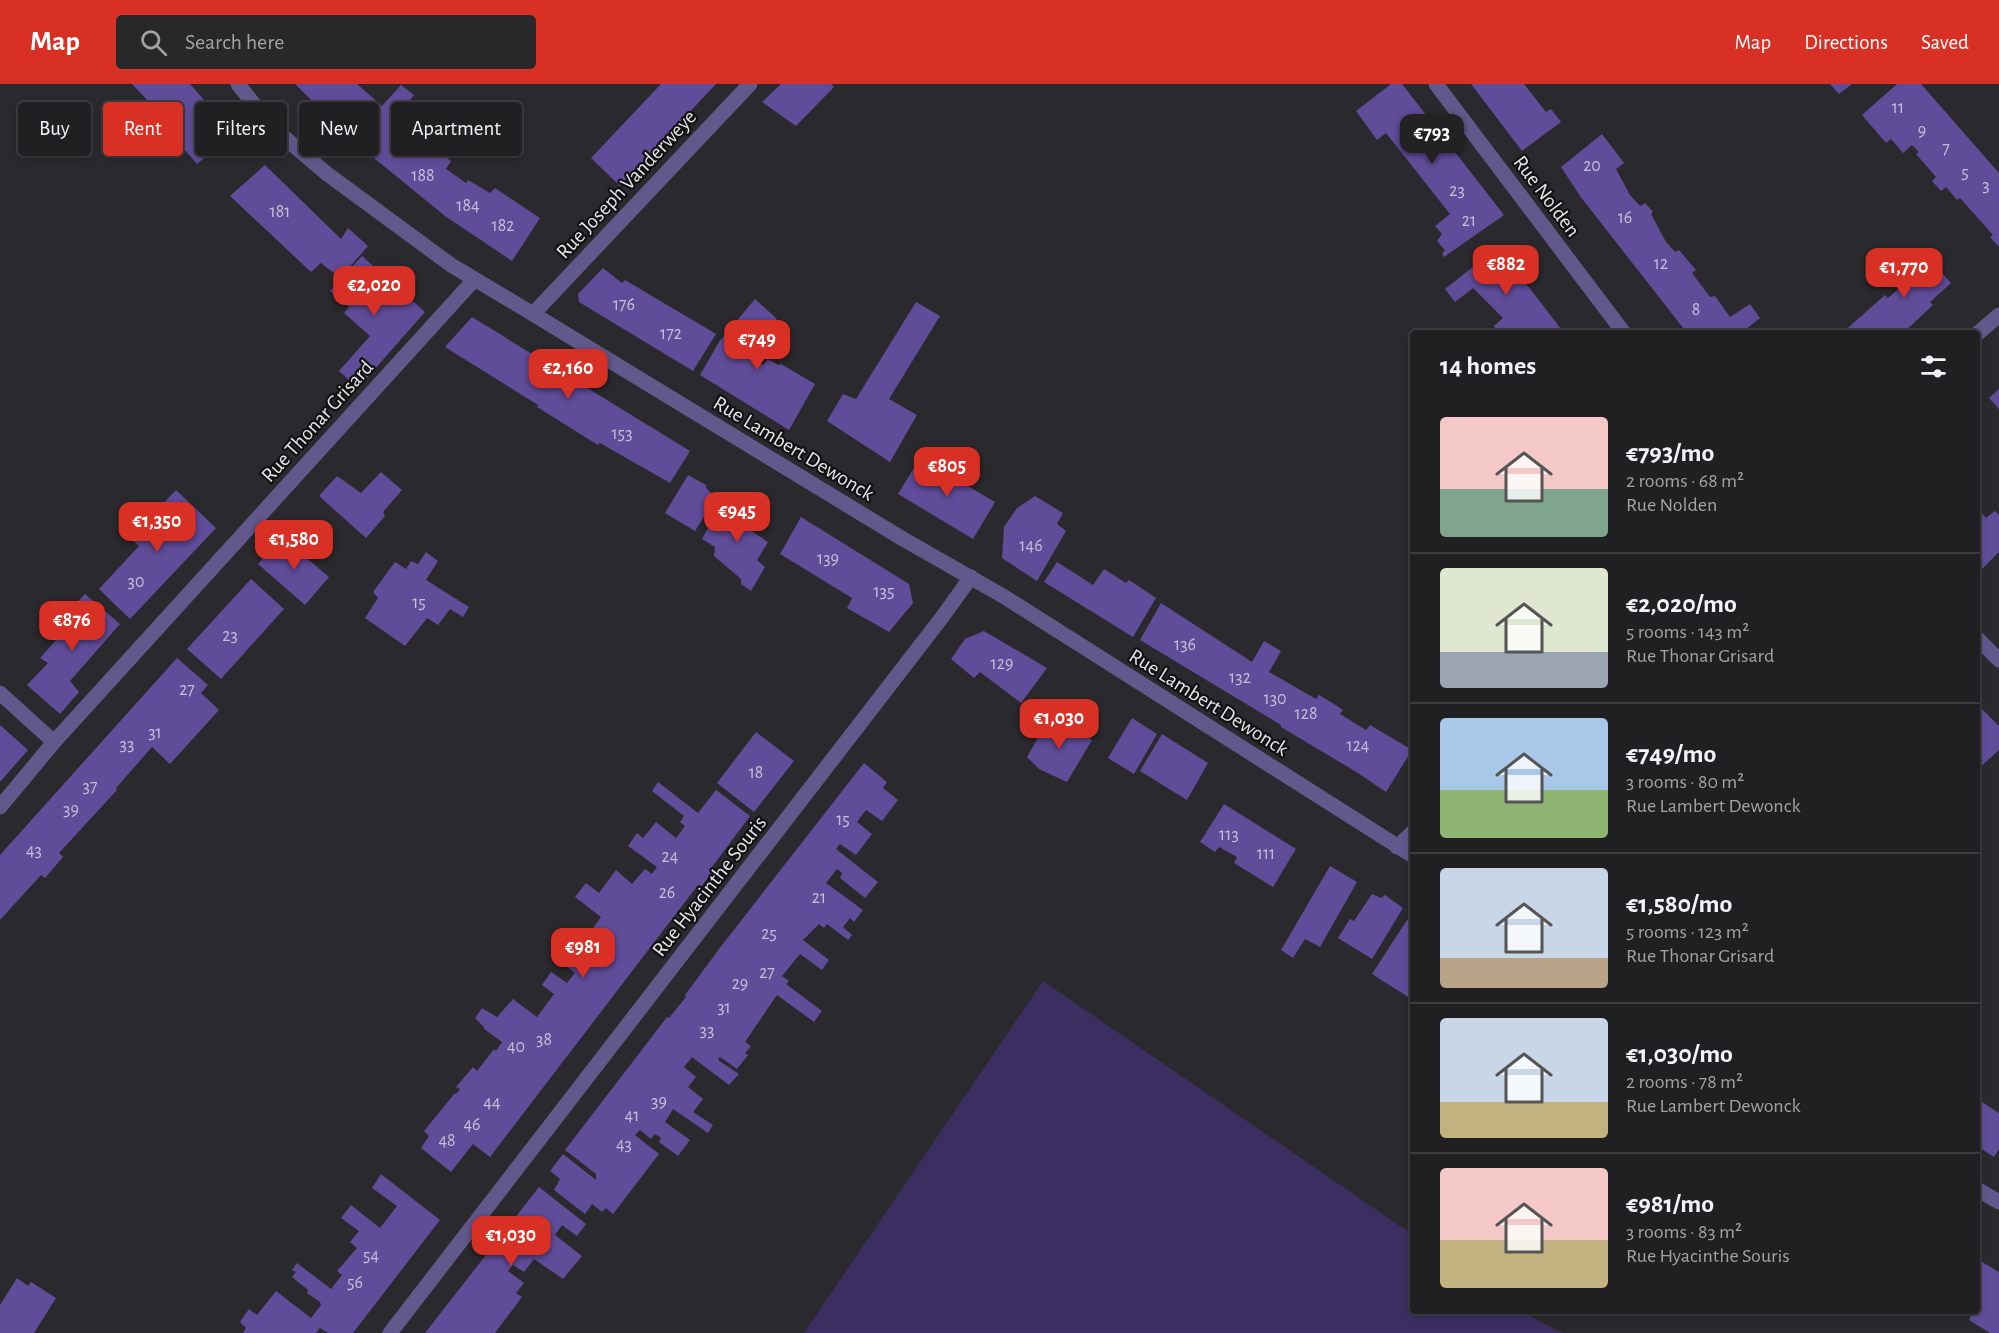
<!DOCTYPE html>
<html lang="en">
<head>
<meta charset="utf-8">
<style>
  :root { --surface:#201f22; --page:#28272a; --text:#f1f3f6; --muted:#a2a2a5; --line:#3d3d40; --accent:#d93025 }
  body { margin:0; font-family:"Alegreya Sans",sans-serif; background:var(--page); color:var(--text); height:100vh; display:flex; flex-direction:column; font-size:22px; white-space:nowrap }
  * { box-sizing:border-box; margin:0 }
  p { font-size:20px; color:var(--muted) }
  .icon { flex:none; width:33px; height:33px; fill:none; stroke:currentColor; stroke-width:2; stroke-linecap:round; stroke-linejoin:round }
  .map { position:relative; flex:1; overflow:hidden }
  .sheet { position:absolute; left:1410px; top:246px; width:570px; height:984px; display:flex; flex-direction:column; background:var(--surface); border-radius:6px; box-shadow:0 3px 9px #0003,0 0 0 2px var(--line) }
  .sheet>* { flex:none }
  .top-card { position:absolute; left:18px; top:18px; width:570px; height:54px; display:flex; gap:12px }
  .price { position:absolute; translate:-50% -51px; padding:0 14px; border-radius:12px; background:var(--accent); color:#fff; font-size:20px; line-height:39px; filter:drop-shadow(0 2px 3px #0008) }
  .price::after { content:''; position:absolute; left:50%; top:36px; width:18px; height:14px; margin-left:-9px; background:inherit; clip-path:polygon(0 0,100% 0,50% 100%) }
  .price.active { background:#222; color:#fff }
  ul { padding:0; list-style:none }
  li { display:flex; align-items:center; gap:18px; height:150px; padding:0 30px }
  li+li { border-top:2px solid var(--line) }
  li span { display:grid; place-items:center; flex:none; width:168px; height:120px; border-radius:6px; color:#555 }
  li>.icon { margin-inline-start:auto }
  span .icon { width:72px; height:72px; fill:#fffc; stroke-width:1 }
  li b { font-size:26px }
  h2 { display:flex; justify-content:space-between; align-items:center; height:72px; padding:0 30px; font-size:26px }
  .chip { padding:0 21px; border-radius:6px; background:var(--surface); box-shadow:0 3px 9px #0003,0 0 0 2px var(--line); font-size:21px; line-height:54px }
  .chip.active { background:var(--accent); color:#fff }
  header { display:flex; align-items:center; gap:36px; box-sizing:border-box; height:84px; padding:0 30px; background:var(--accent); color:#fff }
  header strong { font-size:28px }
  nav { display:flex; gap:33px; margin-inline-start:auto; font-size:21px }
  .search { width:420px; height:54px; background:var(--page); display:flex; align-items:center; gap:15px; box-sizing:border-box; padding:0 21px; border-radius:6px; color:var(--muted); font-size:22px }
  .map>svg:first-child { display:block }
</style>
</head>
<body>
<header>
<strong>Map</strong>
<div class="search"><svg class="icon" aria-label="search" viewBox="0 0 24 24"><circle cx="10" cy="10" r="6"/><path d="M15 15l6 6"/></svg>Search here</div>
<nav><a>Map</a><a>Directions</a><a>Saved</a></nav>
</header>
<div class="map">
<svg width="1999" height="1249" viewBox="0 0 1999 1249">
  <rect width="100%" height="100%" fill="#2a292d"/>
  <path fill="#3b2f61" d="M 1043,897 L 1413,1151 L 1413,1227 L 1524,1227 L 1540,1238 L 1563,1249 L 804,1249 Z"/>
  <g fill="#604d9a">
    <path d="M 132,0 L 190,0 L 234,50 L 197,80 L 144,19 L 148,17 Z"/>
    <path d="M 295,0 L 357,0 L 382,22 L 401,1 L 414,11 L 401,28 L 408,34 L 402,42 L 451,77 L 446,85 L 466,99 L 468,96 L 490,109 L 495,104 L 540,134 L 512,177 L 445,132 L 401,96 L 354,58 Z"/>
    <path d="M 661,0 L 716,0 L 620,102 L 591,74 Z"/>
    <path d="M 781,0 L 831,0 L 834,3 L 796,42 L 762,18 Z"/>
    <path d="M 1391,0 L 1402,0 L 1504,131 L 1444,173 L 1442,170 L 1445,166 L 1437,157 L 1442,150 L 1435,142 L 1450,130 L 1386,49 L 1377,56 L 1356,27 Z"/>
    <path d="M 1471,0 L 1524,0 L 1546,28 L 1551,25 L 1561,38 L 1522,67 Z"/>
    <path d="M 1830,0 L 1852,0 L 1839,10 Z"/>
    <path d="M 1897,0 L 1921,0 L 1999,89 L 1999,163 L 1990,153 L 1993,151 L 1960,114 L 1957,116 L 1946,103 L 1941,107 L 1932,97 L 1936,93 L 1916,70 L 1919,68 L 1912,61 L 1903,69 L 1891,55 L 1886,59 L 1862,31 Z"/>
    <path d="M 1602,50 L 1624,79 L 1616,85 L 1630,111 L 1640,122 L 1645,119 L 1653,128 L 1651,130 L 1666,158 L 1675,168 L 1679,166 L 1696,186 L 1692,189 L 1710,213 L 1715,212 L 1730,233 L 1750,220 L 1760,234 L 1741,249 L 1687,249 L 1580,112 L 1561,83 Z"/>
    <path d="M 265,81 L 341,155 L 348,144 L 368,162 L 340,194 L 321,179 L 311,188 L 230,112 Z"/>
    <path d="M 1497,164 L 1535,211 L 1564,249 L 1498,249 L 1494,242 L 1503,234 L 1473,204 L 1455,218 L 1445,205 Z"/>
    <path d="M 1920,165 L 1951,199 L 1930,218 L 1933,221 L 1903,249 L 1842,249 L 1885,211 L 1888,214 L 1910,195 L 1899,184 Z"/>
    <path d="M 362,172 L 425,228 L 358,304 L 339,287 L 370,252 L 344,229 L 349,223 L 330,207 Z"/>
    <path d="M 603,184 L 622,199 L 625,196 L 716,250 L 693,287 L 579,218 L 578,210 Z"/>
    <path d="M 755,215 L 777,235 L 744,264 L 744,269 L 763,281 L 768,275 L 778,281 L 781,280 L 815,300 L 789,346 L 700,291 L 719,258 Z"/>
    <path d="M 916,218 L 940,232 L 889,315 L 917,331 L 890,378 L 827,337 L 843,310 L 856,315 Z"/>
    <path d="M 472,233 L 690,367 L 670,399 L 600,359 L 598,361 L 537,323 L 538,321 L 445,263 Z"/>
    <path d="M 1999,305 L 1999,325 L 1989,314 Z"/>
    <path d="M 920,374 L 995,418 L 973,455 L 898,410 Z"/>
    <path d="M 381,388 L 402,406 L 383,428 L 385,432 L 366,454 L 319,412 L 337,392 L 361,409 Z"/>
    <path d="M 688,391 L 706,401 L 706,404 L 716,414 L 695,447 L 665,429 Z"/>
    <path d="M 176,406 L 216,444 L 130,535 L 99,505 L 139,462 L 130,454 Z"/>
    <path d="M 1035,412 L 1063,429 L 1057,440 L 1066,447 L 1037,497 L 1002,474 L 1004,443 L 1017,424 Z"/>
    <path d="M 1977,418 L 1980,421 L 1977,424 L 1986,434 L 1995,427 L 1999,431 L 1999,468 L 1981,486 L 1977,482 Z"/>
    <path d="M 737,419 L 747,424 L 751,434 L 746,443 L 768,458 L 757,476 L 765,483 L 751,507 L 741,500 L 741,495 L 714,472 L 715,463 L 702,455 L 721,420 Z"/>
    <path d="M 801,433 L 909,500 L 913,519 L 889,548 L 847,524 L 852,514 L 780,470 Z"/>
    <path d="M 282,453 L 329,493 L 305,521 L 258,480 Z"/>
    <path d="M 426,468 L 438,477 L 426,496 L 469,523 L 463,533 L 450,525 L 438,541 L 427,534 L 405,562 L 365,534 L 378,514 L 373,508 L 395,478 L 406,485 L 411,477 L 418,480 Z"/>
    <path d="M 1057,478 L 1093,501 L 1104,485 L 1126,499 L 1129,496 L 1156,514 L 1133,553 L 1044,498 Z"/>
    <path d="M 251,495 L 284,525 L 221,595 L 187,565 Z"/>
    <path d="M 85,510 L 120,540 L 70,597 L 79,608 L 60,630 L 27,601 L 48,579 L 40,574 L 59,553 L 52,546 Z"/>
    <path d="M 1161,519 L 1252,578 L 1264,557 L 1281,567 L 1269,588 L 1316,615 L 1319,611 L 1331,618 L 1343,626 L 1340,630 L 1366,646 L 1370,641 L 1412,666 L 1386,708 L 1358,689 L 1281,643 L 1281,641 L 1140,556 Z"/>
    <path d="M 984,547 L 1047,584 L 1021,619 L 980,588 L 974,594 L 951,575 L 965,555 Z"/>
    <path d="M 177,574 L 208,601 L 201,609 L 219,626 L 170,680 L 152,663 L 116,704 L 117,706 L 59,769 L 63,773 L 45,794 L 41,791 L 0,836 L 0,771 Z"/>
    <path d="M 1977,620 L 1999,642 L 1999,666 L 1977,686 Z"/>
    <path d="M 1049,634 L 1068,644 L 1070,641 L 1092,656 L 1067,698 L 1039,685 L 1027,673 Z"/>
    <path d="M 1132,634 L 1157,650 L 1134,690 L 1108,674 Z"/>
    <path d="M 0,641 L 28,666 L 0,698 Z"/>
    <path d="M 756,648 L 794,677 L 754,728 L 717,699 Z"/>
    <path d="M 1162,650 L 1208,679 L 1187,716 L 1140,687 Z"/>
    <path d="M 864,679 L 887,698 L 883,704 L 898,716 L 882,737 L 866,726 L 862,731 L 857,738 L 872,750 L 856,771 L 840,760 L 836,765 L 878,798 L 865,814 L 840,794 L 842,789 L 837,785 L 826,799 L 863,826 L 854,838 L 850,834 L 843,843 L 852,851 L 848,856 L 827,840 L 824,844 L 819,840 L 803,856 L 829,876 L 822,886 L 800,870 L 782,892 L 789,897 L 786,900 L 822,927 L 814,938 L 777,911 L 745,958 L 751,962 L 745,969 L 748,971 L 737,985 L 720,973 L 718,976 L 739,990 L 729,1001 L 692,973 L 684,983 L 696,993 L 688,1003 L 703,1015 L 693,1028 L 713,1041 L 708,1049 L 673,1025 L 665,1038 L 690,1056 L 678,1072 L 659,1058 L 661,1054 L 655,1050 L 651,1055 L 640,1046 L 635,1051 L 659,1070 L 613,1130 L 606,1124 L 602,1128 L 592,1120 L 585,1130 L 554,1106 L 560,1095 L 550,1087 L 563,1070 L 596,1096 L 596,1090 L 565,1066 L 667,933 L 669,934 L 686,913 L 685,911 L 719,865 Z"/>
    <path d="M 658,698 L 698,729 L 716,706 L 750,732 L 712,783 L 714,785 L 702,802 L 698,801 L 490,1073 L 473,1060 L 451,1088 L 421,1064 L 429,1052 L 424,1047 L 455,1009 L 456,1010 L 460,1005 L 456,1003 L 473,983 L 477,987 L 494,965 L 496,967 L 502,958 L 484,945 L 484,943 L 475,934 L 482,924 L 497,933 L 513,915 L 537,933 L 554,910 L 542,901 L 551,888 L 567,899 L 575,889 L 556,873 L 564,862 L 570,866 L 583,848 L 588,851 L 601,833 L 575,813 L 586,799 L 599,809 L 616,786 L 632,800 L 645,785 L 652,790 L 657,783 L 628,762 L 637,749 L 643,754 L 656,738 L 676,754 L 685,742 L 680,738 L 684,732 L 652,707 Z"/>
    <path d="M 1224,720 L 1296,765 L 1273,803 L 1234,779 L 1237,773 L 1219,763 L 1215,768 L 1200,758 Z"/>
    <path d="M 1330,782 L 1357,798 L 1320,863 L 1305,855 L 1293,874 L 1281,866 Z"/>
    <path d="M 1372,810 L 1381,814 L 1385,811 L 1403,824 L 1372,875 L 1338,854 L 1350,835 L 1354,837 Z"/>
    <path d="M 1407,836 L 1413,839 L 1413,916 L 1372,890 Z"/>
    <path d="M 1977,1015 L 1999,1029 L 1999,1065 L 1994,1073 L 1977,1062 Z"/>
    <path d="M 381,1090 L 440,1136 L 353,1249 L 328,1249 L 320,1244 L 316,1249 L 243,1249 L 246,1244 L 240,1238 L 249,1225 L 257,1231 L 276,1207 L 311,1234 L 321,1221 L 320,1218 L 307,1209 L 308,1206 L 292,1193 L 296,1188 L 292,1186 L 297,1179 L 331,1205 L 342,1191 L 337,1187 L 357,1164 L 350,1158 L 359,1147 L 341,1134 L 351,1121 L 380,1144 L 397,1122 L 372,1104 Z"/>
    <path d="M 539,1103 L 586,1140 L 577,1152 L 562,1141 L 555,1151 L 582,1172 L 563,1195 L 534,1175 L 524,1188 L 513,1181 L 508,1187 L 524,1199 L 516,1209 L 522,1213 L 495,1249 L 425,1249 Z"/>
    <path d="M 1977,1175 L 1999,1188 L 1999,1249 L 1990,1249 L 1969,1236 L 1971,1231 L 1965,1227 L 1977,1227 Z"/>
    <path d="M 17,1194 L 28,1202 L 31,1198 L 56,1214 L 34,1249 L 0,1249 L 0,1221 Z"/>
  </g>
  <g fill="none" stroke-linecap="round" stroke-linejoin="round">
    <g stroke="#63588c" stroke-width="15">
      <path d="M 238,0 L 271,42 L 326,89 L 451,181 L 533,230 L 903,455 L 1003,512 L 1413,772"/>
      <path d="M 1436,0 L 1624,249"/>
      <path d="M 533,230 L 750,0"/>
      <path d="M 1977,250 L 1999,231"/>
      <path d="M 1977,554 L 1999,576"/>
      <path d="M 0,609 L 54,658"/>
      <path d="M 0,723 L 54,658 L 474,196"/>
      <path d="M 1397,763 L 1413,748"/>
      <path d="M 1977,1105 L 1999,1118"/>
      <path d="M 390,1249 L 943,532 L 971,493"/>
    </g>
  </g>
  <g text-anchor="middle" stroke-width="4.5" stroke-linejoin="round" paint-order="stroke">
    <g font-size="18" fill="#c4c0d5">
      <text x="1898" y="29">11</text>
      <text x="1922" y="52">9</text>
      <text x="1946" y="70">7</text>
      <text x="1592" y="87">20</text>
      <text x="1965" y="94">5</text>
      <text x="423" y="97">188</text>
      <text x="1986" y="107">3</text>
      <text x="1457" y="112">23</text>
      <text x="468" y="127">184</text>
      <text x="280" y="133">181</text>
      <text x="1625" y="139">16</text>
      <text x="1469" y="142">21</text>
      <text x="503" y="147">182</text>
      <text x="1661" y="185">12</text>
      <text x="624" y="226">176</text>
      <text x="1696" y="231">8</text>
      <text x="671" y="255">172</text>
      <text x="622" y="355">153</text>
      <text x="1031" y="467">146</text>
      <text x="828" y="480">139</text>
      <text x="136" y="503">30</text>
      <text x="884" y="513">135</text>
      <text x="419" y="524">15</text>
      <text x="230" y="557">23</text>
      <text x="1185" y="566">136</text>
      <text x="1002" y="585">129</text>
      <text x="1240" y="599">132</text>
      <text x="187" y="611">27</text>
      <text x="1275" y="620">130</text>
      <text x="1306" y="635">128</text>
      <text x="155" y="654">31</text>
      <text x="127" y="666">33</text>
      <text x="1358" y="667">124</text>
      <text x="756" y="694">18</text>
      <text x="90" y="708">37</text>
      <text x="71" y="731">39</text>
      <text x="843" y="741">15</text>
      <text x="1229" y="756">113</text>
      <text x="34" y="772">43</text>
      <text x="1266" y="775">111</text>
      <text x="670" y="778">24</text>
      <text x="667" y="814">26</text>
      <text x="819" y="819">21</text>
      <text x="769" y="855">25</text>
      <text x="767" y="894">27</text>
      <text x="740" y="905">29</text>
      <text x="724" y="929">31</text>
      <text x="707" y="952">33</text>
      <text x="544" y="961">38</text>
      <text x="516" y="968">40</text>
      <text x="659" y="1023">39</text>
      <text x="492" y="1024">44</text>
      <text x="632" y="1037">41</text>
      <text x="472" y="1046">46</text>
      <text x="447" y="1062">48</text>
      <text x="624" y="1066">43</text>
      <text x="371" y="1177">54</text>
      <text x="355" y="1204">56</text>
    </g>
    <g font-size="21" fill="#e6e6e9" stroke="#121214">
      <text transform="translate(626 100) rotate(-47)" y="7">Rue Joseph Vanderweye</text>
      <text transform="translate(1547 112) rotate(53)" y="7">Rue Nolden</text>
      <text transform="translate(317 337) rotate(-48)" y="7">Rue Thonar Grisard</text>
      <text transform="translate(794 364) rotate(31)" y="7">Rue Lambert Dewonck</text>
      <text transform="translate(1209 618) rotate(32)" y="7">Rue Lambert Dewonck</text>
      <text transform="translate(709 802) rotate(-52)" y="7">Rue Hyacinthe Souris</text>
    </g>
  </g>
</svg>
<b class="price active" style="left:1432px;top:81px">€793</b>
<b class="price" style="left:1506px;top:212px">€882</b>
<b class="price" style="left:1904px;top:215px">€1,770</b>
<b class="price" style="left:374px;top:233px">€2,020</b>
<b class="price" style="left:757px;top:287px">€749</b>
<b class="price" style="left:568px;top:316px">€2,160</b>
<b class="price" style="left:947px;top:414px">€805</b>
<b class="price" style="left:737px;top:459px">€945</b>
<b class="price" style="left:157px;top:469px">€1,350</b>
<b class="price" style="left:294px;top:487px">€1,580</b>
<b class="price" style="left:72px;top:568px">€876</b>
<b class="price" style="left:1059px;top:666px">€1,030</b>
<b class="price" style="left:583px;top:895px">€981</b>
<b class="price" style="left:511px;top:1183px">€1,030</b>
<div class="top-card">
<a class="chip">Buy</a>
<a class="chip active">Rent</a>
<a class="chip">Filters</a>
<a class="chip">New</a>
<a class="chip">Apartment</a>
</div>
<section class="sheet">
<h2>14 homes<svg class="icon" aria-label="filters" viewBox="0 0 24 24"><path d="M4 7h16M4 17h16"/><circle cx="9" cy="7" r="2"/><circle cx="15" cy="17" r="2"/></svg></h2>
<ul>
<li><span style="background:linear-gradient(#f6c9c9 60%,#7fa58c 0)"><svg class="icon" aria-label="home" viewBox="0 0 24 24"><path d="M3 11l9-7 9 7M6 9v11h12V9"/></svg></span><div><b>€793/mo</b><p>2 rooms · 68 m²</p><p>Rue Nolden</p></div></li>
<li><span style="background:linear-gradient(#dfe7d0 70%,#9aa5b1 0)"><svg class="icon" aria-label="home" viewBox="0 0 24 24"><path d="M3 11l9-7 9 7M6 9v11h12V9"/></svg></span><div><b>€2,020/mo</b><p>5 rooms · 143 m²</p><p>Rue Thonar Grisard</p></div></li>
<li><span style="background:linear-gradient(#a9c7e8 60%,#8fb573 0)"><svg class="icon" aria-label="home" viewBox="0 0 24 24"><path d="M3 11l9-7 9 7M6 9v11h12V9"/></svg></span><div><b>€749/mo</b><p>3 rooms · 80 m²</p><p>Rue Lambert Dewonck</p></div></li>
<li><span style="background:linear-gradient(#c9d6e8 75%,#b9a48a 0)"><svg class="icon" aria-label="home" viewBox="0 0 24 24"><path d="M3 11l9-7 9 7M6 9v11h12V9"/></svg></span><div><b>€1,580/mo</b><p>5 rooms · 123 m²</p><p>Rue Thonar Grisard</p></div></li>
<li><span style="background:linear-gradient(#c9d6e8 70%,#c2b280 0)"><svg class="icon" aria-label="home" viewBox="0 0 24 24"><path d="M3 11l9-7 9 7M6 9v11h12V9"/></svg></span><div><b>€1,030/mo</b><p>2 rooms · 78 m²</p><p>Rue Lambert Dewonck</p></div></li>
<li><span style="background:linear-gradient(#f6c9c9 60%,#c2b280 0)"><svg class="icon" aria-label="home" viewBox="0 0 24 24"><path d="M3 11l9-7 9 7M6 9v11h12V9"/></svg></span><div><b>€981/mo</b><p>3 rooms · 83 m²</p><p>Rue Hyacinthe Souris</p></div></li>
</ul>
</section>
</div>
</body>
</html>
